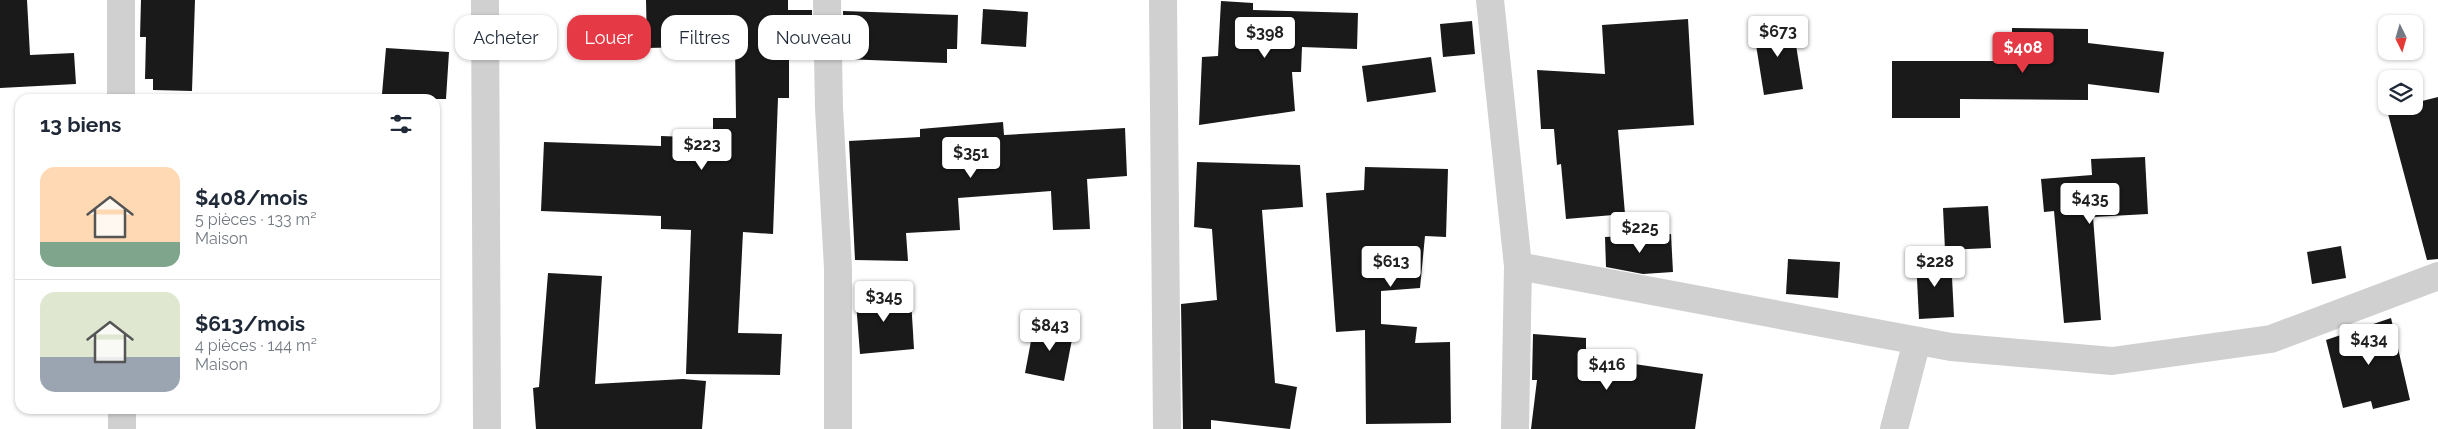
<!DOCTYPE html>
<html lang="fr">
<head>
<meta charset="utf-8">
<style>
  :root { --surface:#fff; --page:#f2f2f3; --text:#1f2937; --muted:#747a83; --line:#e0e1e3; --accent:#e63946 }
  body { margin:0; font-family:Raleway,sans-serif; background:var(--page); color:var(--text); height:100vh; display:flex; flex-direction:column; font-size:19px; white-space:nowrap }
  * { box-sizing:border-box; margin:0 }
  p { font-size:16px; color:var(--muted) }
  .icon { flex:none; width:28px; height:28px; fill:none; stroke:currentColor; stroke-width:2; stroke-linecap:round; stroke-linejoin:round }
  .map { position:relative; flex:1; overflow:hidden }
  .sheet { position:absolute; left:15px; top:94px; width:425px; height:320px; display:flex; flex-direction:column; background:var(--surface); border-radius:15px; box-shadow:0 1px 4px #0004 }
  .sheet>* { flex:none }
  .hud { position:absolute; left:455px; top:15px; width:475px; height:45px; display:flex; gap:10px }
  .needle { width:32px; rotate:175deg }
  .controls { position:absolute; left:2378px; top:15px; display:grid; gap:10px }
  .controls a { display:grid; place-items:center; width:45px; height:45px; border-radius:10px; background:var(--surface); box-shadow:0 1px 4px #0004; font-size:25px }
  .price { position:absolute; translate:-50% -42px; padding:0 11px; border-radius:5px; background:#fff; color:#222; font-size:16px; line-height:32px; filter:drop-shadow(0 1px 2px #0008) }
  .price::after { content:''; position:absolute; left:50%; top:30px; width:15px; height:11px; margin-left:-8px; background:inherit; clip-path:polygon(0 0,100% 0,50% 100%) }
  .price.active { background:var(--accent); color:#fff }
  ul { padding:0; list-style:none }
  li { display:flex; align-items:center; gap:15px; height:125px; padding:0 25px }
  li+li { border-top:1px solid var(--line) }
  li span { display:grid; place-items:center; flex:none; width:140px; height:100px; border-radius:15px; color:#555 }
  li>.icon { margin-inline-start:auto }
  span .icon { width:60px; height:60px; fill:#fffc; stroke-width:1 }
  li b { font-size:21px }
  h2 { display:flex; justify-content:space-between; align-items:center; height:60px; padding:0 25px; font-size:21px }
  .chip { padding:0 18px; border-radius:15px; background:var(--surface); box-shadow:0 1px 4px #0004; font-size:18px; line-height:45px }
  .chip.active { background:var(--accent); color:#fff }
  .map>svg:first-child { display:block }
</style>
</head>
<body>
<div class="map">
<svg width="2438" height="429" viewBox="0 0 2438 429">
  <rect width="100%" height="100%" fill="#fff"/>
  <g fill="#1a1a1a">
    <path d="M 0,0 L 27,0 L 30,55 L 74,53 L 76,84 L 0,88 Z"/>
    <path d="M 141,0 L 195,0 L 192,91 L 153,90 L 153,79 L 145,79 L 146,37 L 140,37 Z"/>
    <path d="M 646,0 L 788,0 L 788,10 L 812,10 L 812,58 L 789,57 L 789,98 L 778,98 L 773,234 L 743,232 L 738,333 L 782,334 L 780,375 L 686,374 L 691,230 L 661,229 L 661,216 L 541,211 L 544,142 L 661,146 L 661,136 L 713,138 L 713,118 L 736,118 L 735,46 L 647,48 Z"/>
    <path d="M 1221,1 L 1253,3 L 1253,10 L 1358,13 L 1357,49 L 1302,47 L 1301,72 L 1292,72 L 1295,111 L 1199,125 L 1202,57 L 1218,56 Z"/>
    <path d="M 983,9 L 1028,12 L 1026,47 L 981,44 Z"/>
    <path d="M 843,11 L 958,15 L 957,49 L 947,49 L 947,63 L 844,59 Z"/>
    <path d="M 1688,19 L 1694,125 L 1618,130 L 1625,214 L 1566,219 L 1561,164 L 1557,165 L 1554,129 L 1541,129 L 1537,70 L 1605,74 L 1602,25 Z"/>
    <path d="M 1792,20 L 1803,89 L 1764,95 L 1753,26 Z"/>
    <path d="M 1472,21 L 1475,54 L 1443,57 L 1440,24 Z"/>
    <path d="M 2012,28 L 2088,29 L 2088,43 L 2164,52 L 2159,93 L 2088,84 L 2088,100 L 1960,99 L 1960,118 L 1892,118 L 1892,61 L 2012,61 Z"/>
    <path d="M 386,48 L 449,52 L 446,99 L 415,99 L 415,96 L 382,94 Z"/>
    <path d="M 1431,57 L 1436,92 L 1367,102 L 1362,66 Z"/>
    <path d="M 2438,97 L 2438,259 L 2427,260 L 2387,110 L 2402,106 L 2414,106 L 2414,103 Z"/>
    <path d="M 1003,122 L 1004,135 L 1125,128 L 1127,176 L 1087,179 L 1090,229 L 1053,230 L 1051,191 L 958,198 L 960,230 L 906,233 L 908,261 L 855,260 L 849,141 L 920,137 L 920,129 Z"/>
    <path d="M 2145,157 L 2148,214 L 2093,217 L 2101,320 L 2064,323 L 2054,211 L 2044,212 L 2041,179 L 2092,175 L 2091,159 Z"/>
    <path d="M 1197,162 L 1300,165 L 1303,207 L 1262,210 L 1275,383 L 1297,387 L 1290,429 L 1211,420 L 1211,429 L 1183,429 L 1181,304 L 1217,300 L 1212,229 L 1194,227 Z"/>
    <path d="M 1365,167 L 1448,169 L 1446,237 L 1425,236 L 1420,288 L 1381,291 L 1381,324 L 1417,327 L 1415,343 L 1450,342 L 1451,423 L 1366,424 L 1365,330 L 1336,332 L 1326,193 L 1364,190 Z"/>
    <path d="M 1988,206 L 1991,248 L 1945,250 L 1943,208 Z"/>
    <path d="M 1671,234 L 1673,272 L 1643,274 L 1606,267 L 1605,237 Z"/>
    <path d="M 2341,246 L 2346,278 L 2312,284 L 2307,252 Z"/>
    <path d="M 1951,257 L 1954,317 L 1919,319 L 1916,259 Z"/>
    <path d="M 1788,259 L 1840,262 L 1838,298 L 1786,294 Z"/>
    <path d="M 548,273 L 602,276 L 595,384 L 683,379 L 706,381 L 702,429 L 536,429 L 533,388 L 539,387 Z"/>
    <path d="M 855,289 L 911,299 L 914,349 L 860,354 Z"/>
    <path d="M 2391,318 L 2410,400 L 2373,409 L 2371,401 L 2343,408 L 2326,340 Z"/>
    <path d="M 1034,325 L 1074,329 L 1064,381 L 1025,373 Z"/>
    <path d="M 1533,334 L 1586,338 L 1586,357 L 1703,374 L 1695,429 L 1531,429 L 1537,380 L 1532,380 Z"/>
  </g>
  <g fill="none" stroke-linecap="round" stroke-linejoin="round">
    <g stroke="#d0d0d0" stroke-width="28">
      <path d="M 121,0 L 121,99"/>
      <path d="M 485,0 L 487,429"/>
      <path d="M 827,0 L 829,108 L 838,268 L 838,429"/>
      <path d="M 1163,0 L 1167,429"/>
      <path d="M 1490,0 L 1518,266 L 1515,429"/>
      <path d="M 1518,266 L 1951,347 L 2112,361 L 2271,339 L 2438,276"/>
      <path d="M 122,409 L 122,429"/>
      <path d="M 1894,429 L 1917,341"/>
    </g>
  </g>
</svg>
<div class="controls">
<a><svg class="needle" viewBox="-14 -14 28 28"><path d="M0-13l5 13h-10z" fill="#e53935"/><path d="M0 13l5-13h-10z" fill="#747a83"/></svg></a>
<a><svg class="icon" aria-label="layers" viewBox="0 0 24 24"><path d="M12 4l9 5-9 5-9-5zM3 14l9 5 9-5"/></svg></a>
</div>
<b class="price" style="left:1778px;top:58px">$673</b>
<b class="price" style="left:1265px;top:59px">$398</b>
<b class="price active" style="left:2023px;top:74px">$408</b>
<b class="price" style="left:702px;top:171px">$223</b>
<b class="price" style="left:971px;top:179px">$351</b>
<b class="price" style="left:2090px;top:225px">$435</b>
<b class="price" style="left:1640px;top:254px">$225</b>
<b class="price" style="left:1391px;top:288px">$613</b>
<b class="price" style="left:1935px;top:288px">$228</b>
<b class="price" style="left:884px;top:323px">$345</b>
<b class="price" style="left:1050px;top:352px">$843</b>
<b class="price" style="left:2369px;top:366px">$434</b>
<b class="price" style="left:1607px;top:391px">$416</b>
<div class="hud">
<a class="chip">Acheter</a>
<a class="chip active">Louer</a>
<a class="chip">Filtres</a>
<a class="chip">Nouveau</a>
</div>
<section class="sheet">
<h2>13 biens<svg class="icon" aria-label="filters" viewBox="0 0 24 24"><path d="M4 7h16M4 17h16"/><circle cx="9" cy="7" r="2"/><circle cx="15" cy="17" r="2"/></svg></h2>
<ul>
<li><span style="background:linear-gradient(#ffd9b3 75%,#7fa58c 0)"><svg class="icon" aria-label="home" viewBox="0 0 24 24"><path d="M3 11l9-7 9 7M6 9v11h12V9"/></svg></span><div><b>$408/mois</b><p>5 pièces · 133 m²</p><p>Maison</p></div></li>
<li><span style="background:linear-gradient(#dfe7d0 65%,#9aa5b1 0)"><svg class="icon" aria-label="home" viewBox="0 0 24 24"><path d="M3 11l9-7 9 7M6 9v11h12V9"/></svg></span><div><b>$613/mois</b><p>4 pièces · 144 m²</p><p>Maison</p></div></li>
</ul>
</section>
</div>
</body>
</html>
